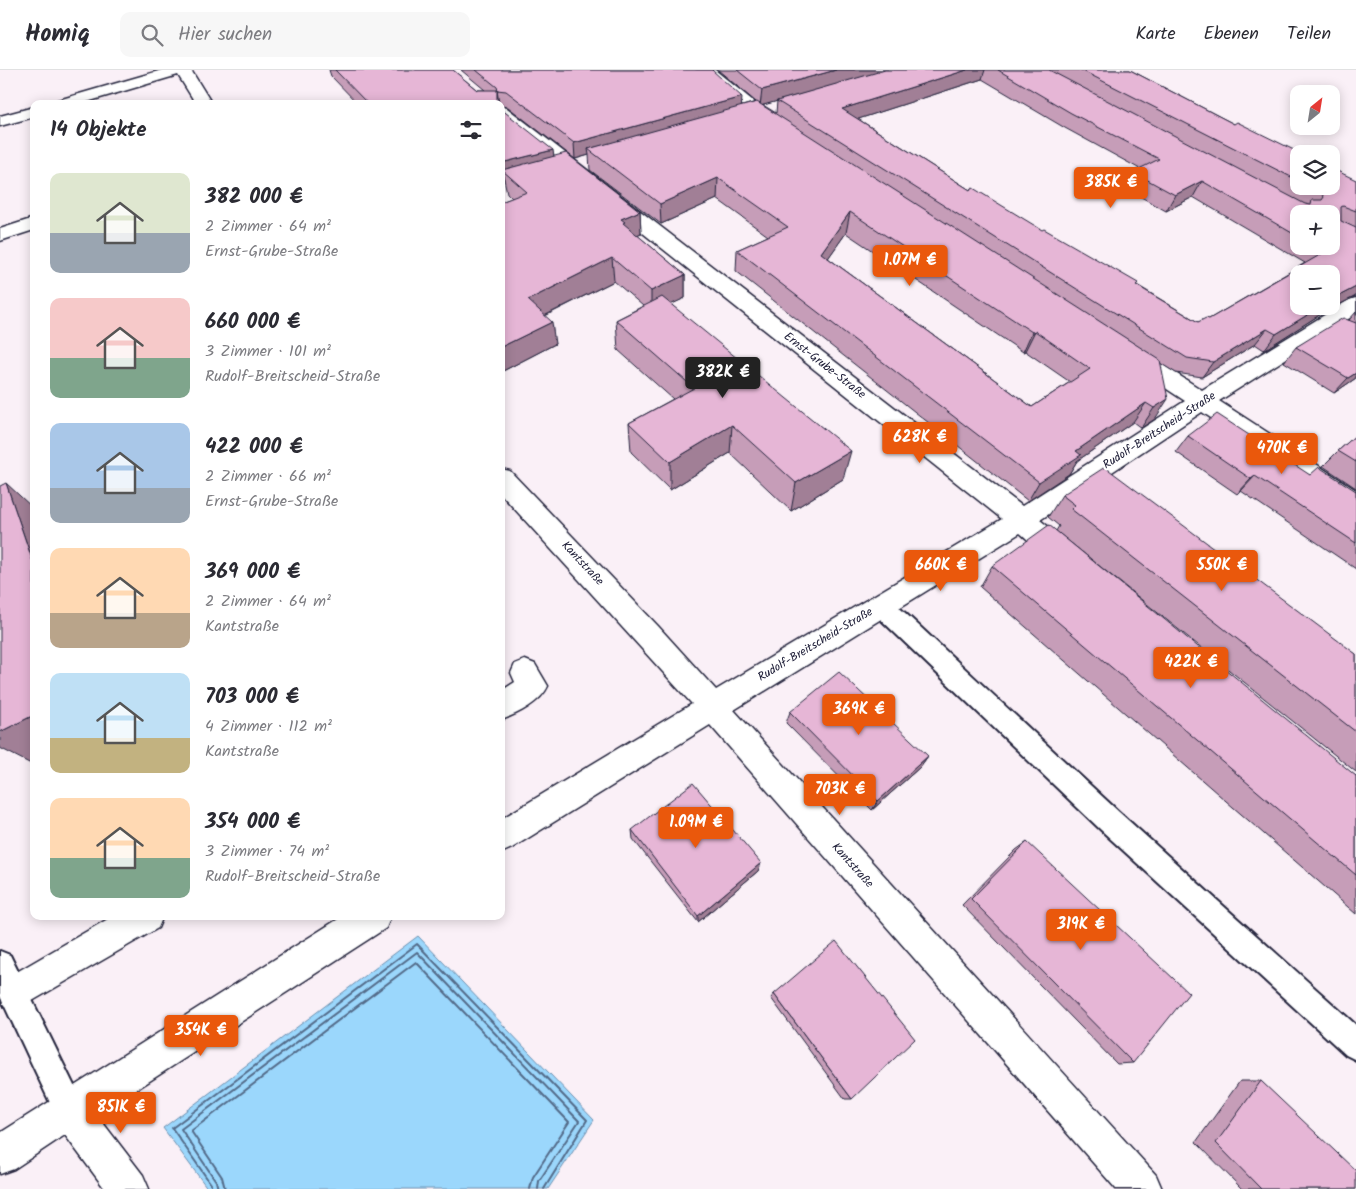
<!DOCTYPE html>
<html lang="de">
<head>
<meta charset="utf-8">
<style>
  :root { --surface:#fff; --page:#f7f7f7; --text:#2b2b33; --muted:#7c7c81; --line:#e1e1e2; --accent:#ea580c }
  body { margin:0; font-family:Kalam,sans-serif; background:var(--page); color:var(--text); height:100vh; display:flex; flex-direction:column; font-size:19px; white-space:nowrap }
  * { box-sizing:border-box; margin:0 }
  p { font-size:16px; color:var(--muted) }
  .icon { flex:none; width:28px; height:28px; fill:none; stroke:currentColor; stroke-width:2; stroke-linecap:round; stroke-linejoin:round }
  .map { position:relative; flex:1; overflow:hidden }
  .details { position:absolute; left:30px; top:30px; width:475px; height:820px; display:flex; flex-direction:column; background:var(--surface); border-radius:10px; box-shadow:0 2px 12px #0003 }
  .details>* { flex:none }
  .needle { width:32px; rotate:30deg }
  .fabs { position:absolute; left:1290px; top:15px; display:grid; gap:10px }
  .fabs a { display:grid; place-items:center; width:50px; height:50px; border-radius:10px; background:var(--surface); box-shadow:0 2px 12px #0003; font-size:25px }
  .price { position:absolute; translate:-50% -42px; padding:0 11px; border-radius:5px; background:var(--accent); color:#fff; font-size:16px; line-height:32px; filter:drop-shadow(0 1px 2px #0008) }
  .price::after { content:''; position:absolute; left:50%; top:30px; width:15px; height:11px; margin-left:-8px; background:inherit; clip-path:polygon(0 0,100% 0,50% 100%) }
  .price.on { background:#222; color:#fff }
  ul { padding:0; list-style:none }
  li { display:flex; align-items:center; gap:15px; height:125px; padding:0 20px }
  li span { display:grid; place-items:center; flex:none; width:140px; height:100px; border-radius:10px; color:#555 }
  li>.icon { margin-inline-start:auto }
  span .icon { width:60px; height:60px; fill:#fffc; stroke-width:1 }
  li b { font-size:21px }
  h2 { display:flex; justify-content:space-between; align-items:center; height:60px; padding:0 20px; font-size:21px }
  header { display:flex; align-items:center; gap:30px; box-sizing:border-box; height:70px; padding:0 25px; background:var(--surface); border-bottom:1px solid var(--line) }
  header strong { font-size:24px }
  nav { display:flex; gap:28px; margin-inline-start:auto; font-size:18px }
  .search { width:350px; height:45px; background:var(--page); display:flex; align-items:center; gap:12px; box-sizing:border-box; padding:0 18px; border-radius:10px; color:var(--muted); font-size:19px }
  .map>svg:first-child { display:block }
</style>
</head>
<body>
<header>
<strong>Homiq</strong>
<div class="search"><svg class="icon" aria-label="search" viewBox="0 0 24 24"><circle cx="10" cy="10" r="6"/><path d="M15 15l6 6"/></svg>Hier suchen</div>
<nav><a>Karte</a><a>Ebenen</a><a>Teilen</a></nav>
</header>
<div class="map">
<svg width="1356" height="1119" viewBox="0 0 1356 1119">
  <rect width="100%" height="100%" fill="#faf0f7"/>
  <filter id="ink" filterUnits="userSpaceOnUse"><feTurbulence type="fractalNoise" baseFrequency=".02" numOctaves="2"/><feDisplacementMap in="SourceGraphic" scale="10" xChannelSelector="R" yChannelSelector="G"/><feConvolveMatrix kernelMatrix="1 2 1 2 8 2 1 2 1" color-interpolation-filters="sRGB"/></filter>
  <g filter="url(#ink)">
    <path fill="#9bd7fc" stroke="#6b8faf" d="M 418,866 L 594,1050 L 548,1119 L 208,1119 L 163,1058 Z"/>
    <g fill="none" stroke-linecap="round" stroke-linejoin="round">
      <g stroke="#526a88" stroke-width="2">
        <path d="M 211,1119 L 211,1114 L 172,1058 L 417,874 L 587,1050 L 544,1119"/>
        <path d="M 218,1119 L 216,1111 L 181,1059 L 417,882 L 579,1051 L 539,1111 L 538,1119"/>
        <path d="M 225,1119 L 222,1107 L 191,1061 L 416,892 L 569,1052 L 533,1107 L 530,1119"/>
      </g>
      <g stroke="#22223b" stroke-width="4">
        <g id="service">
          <path d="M 881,526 L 889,528 L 1119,742 L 1356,955 L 1356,990 L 1346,985 L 1101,760 L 873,542 L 870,535 L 873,528 Z"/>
          <path d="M 0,881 L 10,885 L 81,1030 L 85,1041 L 81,1052 L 70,1056 L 59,1052 L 0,926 Z"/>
        </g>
      </g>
      <g stroke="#22223b" stroke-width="3">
        <g id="minor">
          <path d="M 162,0 L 191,0 L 212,34 L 196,34 L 178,5 L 80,34 L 53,34 L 55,31 Z"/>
          <path d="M 697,0 L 715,0 L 784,56 L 782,60 L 770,60 L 750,47 Z"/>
          <path d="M 34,37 L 34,47 L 0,56 L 0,46 Z"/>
          <path d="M 501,37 L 507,38 L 1022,436 L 1185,331 L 1123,290 L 1120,285 L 1123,280 L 1131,278 L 1139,280 L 1202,320 L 1349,230 L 1356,228 L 1356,244 L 1219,331 L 1356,420 L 1356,442 L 1347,439 L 1202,342 L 1040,450 L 1075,478 L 1079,485 L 1075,492 C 1055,499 1035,475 1020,463 L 734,640 L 1156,1105 L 1162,1119 L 1116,1119 L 710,655 L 512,778 L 501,783 L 501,749 L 692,634 L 501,424 L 501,399 L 510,401 L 658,556 L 716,620 L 1002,449 L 501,50 Z"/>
          <path d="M 34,148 L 34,160 L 0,171 L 0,159 Z"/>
          <path d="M 525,590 L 535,594 L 548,616 C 541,632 518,644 501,650 L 501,621 L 515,612 L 511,603 L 515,594 Z"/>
          <path d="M 113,846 L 163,846 L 158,858 L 27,934 L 15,940 L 3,934 L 0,916 L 3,910 Z"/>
          <path d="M 343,846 L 391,846 L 386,858 L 97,1045 L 143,1105 L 149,1119 L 105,1119 L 65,1065 L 14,1099 L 0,1104 L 0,1063 Z"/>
        </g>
      </g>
      <use href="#service" fill="#fff" fill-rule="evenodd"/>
      <use href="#minor" fill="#fff" fill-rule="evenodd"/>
    </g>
    <g fill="#c69db8" stroke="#22223b" fill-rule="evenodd">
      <path d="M 329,0 L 453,0 L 477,20 L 485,20 L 461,0 L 712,0 L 742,36 L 756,32 L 718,0 L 1130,0 L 1234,54 L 1299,84 L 1299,116 L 1331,116 L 1356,110 L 1356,226 L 1321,244 L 1264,280 L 1255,274 L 1202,307 L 1176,303 L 1160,293 L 1155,349 L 1141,358 L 1133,352 L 1077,391 L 1069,404 L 1028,431 L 736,201 L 737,180 L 768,166 L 717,129 L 661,154 L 590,100 L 589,85 L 575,89 L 508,37 L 501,36 L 501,34 L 358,34 L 331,6 ZM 982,9 L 1065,58 L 1140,99 L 1133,102 L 1125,118 L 1166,141 L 1193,127 L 1305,193 L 1209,249 L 1198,252 L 1137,215 L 970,120 L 858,49 ZM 777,31 L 776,43 L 763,35 ZM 1299,144 L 1331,176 L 1299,176 ZM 846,163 L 1023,282 L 1025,281 L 1070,312 L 1032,337 L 828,188 Z"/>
      <path d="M 501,39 L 554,86 L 640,141 L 641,163 L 637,165 L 685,205 L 685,228 L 671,234 L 843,409 L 791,441 L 730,383 L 670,420 L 631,382 L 629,353 L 673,329 L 618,280 L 616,250 L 643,236 L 614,211 L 545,246 L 555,274 L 501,302 L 501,132 L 512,128 L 507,123 L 504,109 L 501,110 Z"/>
      <path d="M 1356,242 L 1356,308 L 1334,323 L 1284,292 L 1296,277 L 1349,250 Z"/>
      <path d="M 1356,365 L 1356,418 L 1323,396 L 1338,381 Z"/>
      <path d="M 1188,366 L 1310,405 L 1356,421 L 1356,499 L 1241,421 L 1237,424 L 1176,382 Z"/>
      <path d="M 1062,425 L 1356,584 L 1356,702 L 1056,461 L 1059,456 L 1048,447 Z"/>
      <path d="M 992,496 L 1356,706 L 1356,844 L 980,517 Z"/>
      <path d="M 790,642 L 928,686 L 920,697 L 872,740 L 786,653 Z"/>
      <path d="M 632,760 L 761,793 L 758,801 L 698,852 L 633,769 Z"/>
      <path d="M 1027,772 L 1133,993 L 1117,994 L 962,835 L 1016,780 Z"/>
      <path d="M 774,924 L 852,1029 L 845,1029 L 771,928 Z"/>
      <path d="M 1240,1011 L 1261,1011 L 1356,1119 L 1242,1119 L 1196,1072 Z"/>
    </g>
    <g fill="#a17f96" stroke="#22223b">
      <path d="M 836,0 L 888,0 L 760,36 L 762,20 Z"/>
      <path d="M 967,0 L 985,0 L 982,9 L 840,55 L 842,39 Z"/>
      <path d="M 497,20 L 499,34 L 497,34 Z"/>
      <path d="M 742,27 L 741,42 L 588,79 L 589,85 L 575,89 L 574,73 Z"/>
      <path d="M 553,80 L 555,95 L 502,100 L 504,109 L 501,110 L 501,93 Z"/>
      <path d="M 718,108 L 717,129 L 661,154 L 660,134 Z"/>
      <path d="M 1202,111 L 1193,127 L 1166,141 L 1175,125 Z"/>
      <path d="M 640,141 L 641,163 L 626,170 L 621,149 Z"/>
      <path d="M 850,142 L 846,163 L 817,204 L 821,183 Z"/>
      <path d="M 612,188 L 614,211 L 532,252 L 528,230 Z"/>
      <path d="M 685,205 L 685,228 L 651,244 L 651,221 Z"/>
      <path d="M 1356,217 L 1356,226 L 1321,244 L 1264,280 L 1276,264 L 1322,236 L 1331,236 L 1331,230 Z"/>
      <path d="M 552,252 L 555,274 L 501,302 L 501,277 Z"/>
      <path d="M 1267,259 L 1255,274 L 1202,307 L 1213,292 Z"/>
      <path d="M 1035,261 L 1025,281 L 1023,282 L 1032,262 Z"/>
      <path d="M 1356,303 L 1356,308 L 1334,323 L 1348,308 Z"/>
      <path d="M 1168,329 L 1155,349 L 1141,358 L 1154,338 Z"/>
      <path d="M 1146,333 L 1133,352 L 1077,391 L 1069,404 L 1028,431 L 1039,412 L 1076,381 Z"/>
      <path d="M 732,355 L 730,383 L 670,420 L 670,392 Z"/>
      <path d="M 851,381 L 843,409 L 791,441 L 796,413 Z"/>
      <path d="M 1255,406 L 1241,421 L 1237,424 L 1251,409 Z"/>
      <path d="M 6,413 L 34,439 L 34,495 Z"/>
      <path d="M 34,645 L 34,694 L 33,695 L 0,678 L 0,662 Z"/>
      <path d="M 928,686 L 920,697 L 872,740 L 878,731 Z"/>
      <path d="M 761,793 L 758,801 L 698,852 L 698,846 Z"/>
    </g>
    <g fill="#e6b6d6" stroke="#22223b" fill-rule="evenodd">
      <path d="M 335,0 L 453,0 L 477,20 L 498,20 L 497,17 L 476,0 L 712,0 L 742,27 L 574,73 L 506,21 L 497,20 L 497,34 L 368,34 Z"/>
      <path d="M 737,0 L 836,0 L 762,20 Z"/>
      <path d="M 885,0 L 967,0 L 842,39 L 970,120 L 973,118 L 1042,160 L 1044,159 L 1138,213 L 1136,215 L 1198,252 L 1206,248 L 1209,249 L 1325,182 L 1315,176 L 1331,176 L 1331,144 L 1299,144 L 1299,167 L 1202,111 L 1175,125 L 1133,102 L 1159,89 L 1071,43 L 998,0 L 1049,0 L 1305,134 L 1311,135 L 1312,130 L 1322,130 L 1324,127 L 1321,123 L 1309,116 L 1331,116 L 1331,98 L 1356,110 L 1356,141 L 1343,136 L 1341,137 L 1341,151 L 1356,158 L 1356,217 L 1331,230 L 1331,204 L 1299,204 L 1299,236 L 1322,236 L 1276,264 L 1267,259 L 1213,292 L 1187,288 L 777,31 Z"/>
      <path d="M 1081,0 L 1130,0 L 1234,54 L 1237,52 L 1302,84 L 1299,84 L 1299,111 Z"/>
      <path d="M 757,32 L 1160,290 L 1168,329 L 1154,338 L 1146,333 L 1076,381 L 1081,385 L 1039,412 L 737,180 L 788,157 L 718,108 L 660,134 L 588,79 ZM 850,142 L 1032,262 L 1035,261 L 1090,299 L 1032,337 L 821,183 Z"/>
      <path d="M 501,39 L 553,80 L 501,93 Z"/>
      <path d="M 566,83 L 640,141 L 621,149 L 625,152 L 623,153 L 685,205 L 651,221 L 612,188 L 528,230 L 552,252 L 501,277 L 501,132 L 527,122 L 502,100 Z"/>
      <path d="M 662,227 L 851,381 L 796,413 L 732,355 L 670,392 L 629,353 L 694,318 L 616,250 Z"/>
      <path d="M 1343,248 L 1356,253 L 1356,303 L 1348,308 L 1296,277 Z"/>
      <path d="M 1217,344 L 1310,405 L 1319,397 L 1356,421 L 1356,473 L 1255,406 L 1251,409 L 1188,366 Z"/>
      <path d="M 1356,365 L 1356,392 L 1338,381 Z"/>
      <path d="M 1105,397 L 1356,584 L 1356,662 L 1071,439 L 1075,435 L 1062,425 Z"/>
      <path d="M 6,413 L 34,495 L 34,645 L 0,662 L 0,416 Z"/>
      <path d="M 1049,455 L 1356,706 L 1356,805 L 992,496 Z"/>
      <path d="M 839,602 L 928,686 L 878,731 L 790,642 Z"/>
      <path d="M 693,713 L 761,793 L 698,846 L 632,760 Z"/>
      <path d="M 1027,772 L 1189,923 L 1133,993 L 971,829 Z"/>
      <path d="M 836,871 L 915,969 L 852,1029 L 774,924 Z"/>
      <path d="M 1261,1011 L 1356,1101 L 1356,1119 L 1261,1119 L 1216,1073 Z"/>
    </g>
  </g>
  <g text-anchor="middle" stroke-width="4.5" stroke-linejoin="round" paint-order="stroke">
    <g font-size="12" fill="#22223b" stroke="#fff">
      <text transform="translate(825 295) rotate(38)" y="4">Ernst-Grube-Straße</text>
      <text transform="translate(1159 360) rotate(-33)" y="4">Rudolf-Breitscheid-Straße</text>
      <text transform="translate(583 493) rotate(47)" y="4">Kantstraße</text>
      <text transform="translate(815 574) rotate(-31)" y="4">Rudolf-Breitscheid-Straße</text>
      <text transform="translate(853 795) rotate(48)" y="4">Kantstraße</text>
    </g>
  </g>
</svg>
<div class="fabs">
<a><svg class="needle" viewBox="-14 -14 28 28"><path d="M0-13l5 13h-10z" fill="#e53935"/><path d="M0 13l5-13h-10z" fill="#7c7c81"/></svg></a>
<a><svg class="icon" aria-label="layers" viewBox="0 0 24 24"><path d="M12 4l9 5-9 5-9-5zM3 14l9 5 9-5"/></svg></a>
<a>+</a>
<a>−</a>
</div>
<b class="price" style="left:1111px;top:139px">385K €</b>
<b class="price" style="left:910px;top:217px">1.07M €</b>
<b class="price on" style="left:723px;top:329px">382K €</b>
<b class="price" style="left:920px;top:394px">628K €</b>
<b class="price" style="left:1282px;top:405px">470K €</b>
<b class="price" style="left:941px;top:522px">660K €</b>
<b class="price" style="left:1222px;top:522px">550K €</b>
<b class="price" style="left:1191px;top:619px">422K €</b>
<b class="price" style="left:859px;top:666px">369K €</b>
<b class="price" style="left:840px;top:746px">703K €</b>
<b class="price" style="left:696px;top:779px">1.09M €</b>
<b class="price" style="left:1081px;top:881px">319K €</b>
<b class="price" style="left:201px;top:987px">354K €</b>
<b class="price" style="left:121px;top:1064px">851K €</b>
<section class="details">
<h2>14 Objekte<svg class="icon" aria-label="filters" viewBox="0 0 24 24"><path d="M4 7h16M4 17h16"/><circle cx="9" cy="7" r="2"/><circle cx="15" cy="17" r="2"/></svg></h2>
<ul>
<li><span style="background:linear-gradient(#dfe7d0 60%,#9aa5b1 0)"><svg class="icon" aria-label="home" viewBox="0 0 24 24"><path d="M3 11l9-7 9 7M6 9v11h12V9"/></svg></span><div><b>382 000 €</b><p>2 Zimmer · 64 m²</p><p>Ernst-Grube-Straße</p></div></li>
<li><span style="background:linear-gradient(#f6c9c9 60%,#7fa58c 0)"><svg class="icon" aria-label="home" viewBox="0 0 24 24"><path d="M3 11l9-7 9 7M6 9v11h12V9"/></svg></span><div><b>660 000 €</b><p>3 Zimmer · 101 m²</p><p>Rudolf-Breitscheid-Straße</p></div></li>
<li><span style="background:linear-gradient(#a9c7e8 65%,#9aa5b1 0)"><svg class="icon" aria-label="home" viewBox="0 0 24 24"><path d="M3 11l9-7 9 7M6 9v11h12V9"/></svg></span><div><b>422 000 €</b><p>2 Zimmer · 66 m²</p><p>Ernst-Grube-Straße</p></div></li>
<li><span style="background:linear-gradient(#ffd9b3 65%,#b9a48a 0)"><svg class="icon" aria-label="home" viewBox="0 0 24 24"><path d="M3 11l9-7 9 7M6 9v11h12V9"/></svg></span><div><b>369 000 €</b><p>2 Zimmer · 64 m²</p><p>Kantstraße</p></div></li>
<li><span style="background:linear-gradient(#bfe0f5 65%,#c2b280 0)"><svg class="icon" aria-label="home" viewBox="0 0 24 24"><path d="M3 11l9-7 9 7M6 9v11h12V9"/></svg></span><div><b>703 000 €</b><p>4 Zimmer · 112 m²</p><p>Kantstraße</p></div></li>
<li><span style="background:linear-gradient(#ffd9b3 60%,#7fa58c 0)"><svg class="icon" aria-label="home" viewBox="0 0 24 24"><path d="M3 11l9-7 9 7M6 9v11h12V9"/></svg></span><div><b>354 000 €</b><p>3 Zimmer · 74 m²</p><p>Rudolf-Breitscheid-Straße</p></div></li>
</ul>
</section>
</div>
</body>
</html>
